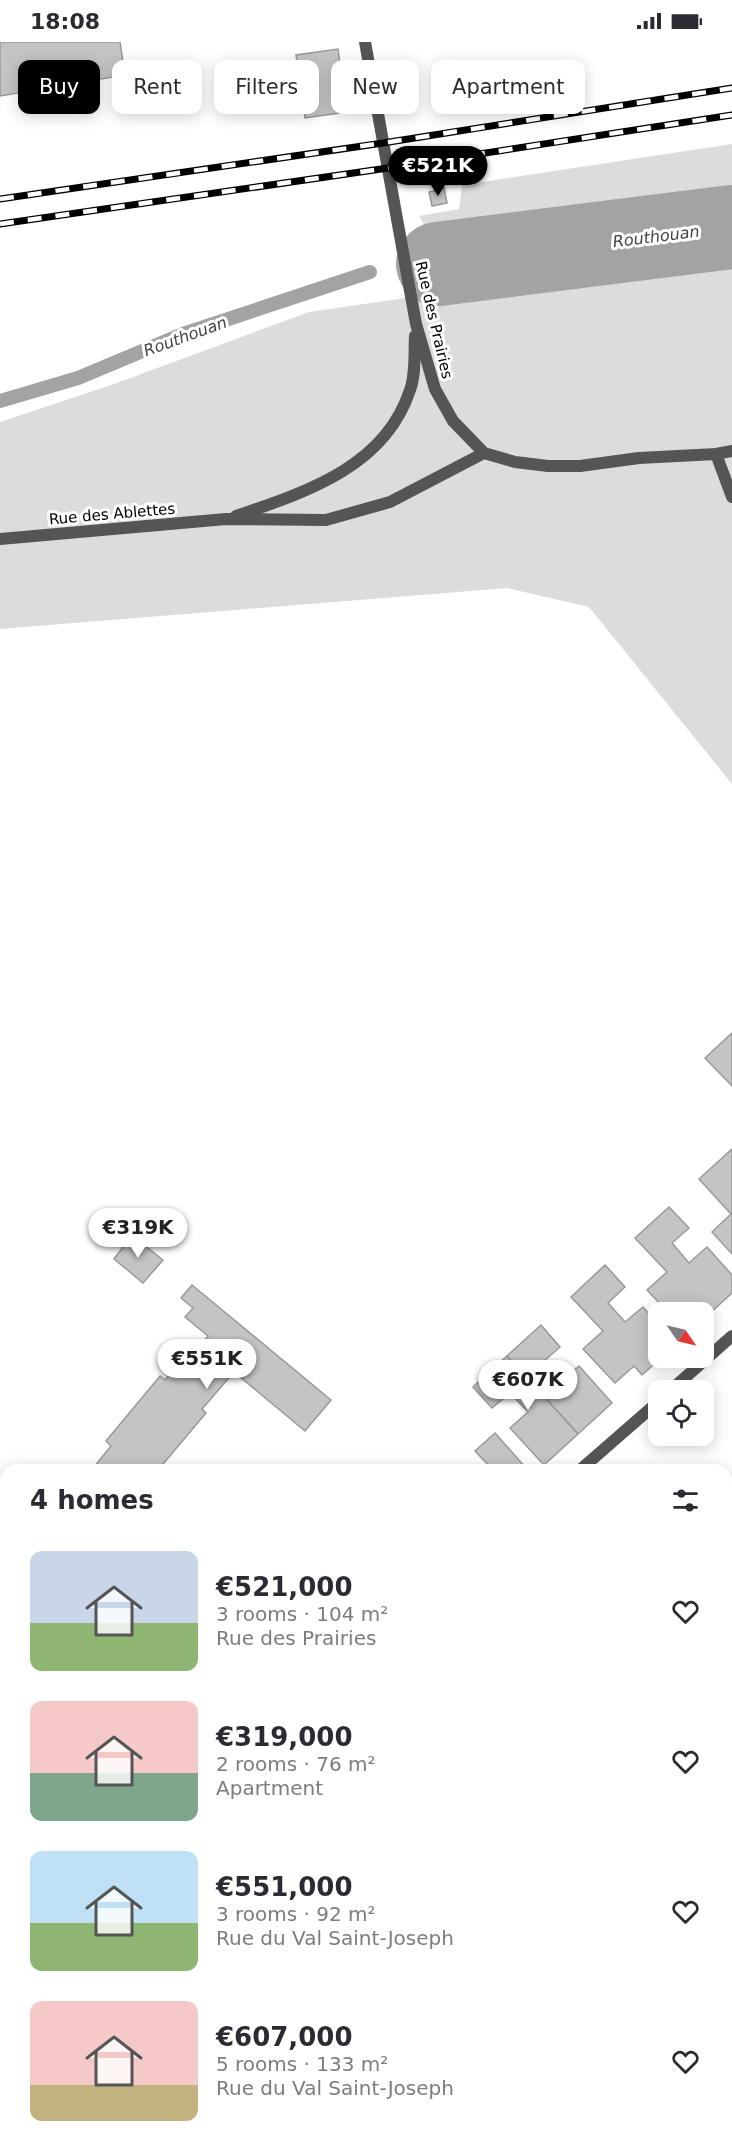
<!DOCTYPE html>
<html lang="en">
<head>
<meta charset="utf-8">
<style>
  :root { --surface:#fff; --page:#f7f7f7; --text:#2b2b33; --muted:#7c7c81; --accent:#000 }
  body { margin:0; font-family:"DejaVu Sans",sans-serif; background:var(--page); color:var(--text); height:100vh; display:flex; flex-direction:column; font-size:22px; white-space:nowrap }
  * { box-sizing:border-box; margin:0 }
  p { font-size:20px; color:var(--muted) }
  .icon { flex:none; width:33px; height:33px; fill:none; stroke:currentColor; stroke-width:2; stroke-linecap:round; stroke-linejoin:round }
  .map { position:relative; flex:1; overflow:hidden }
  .side { position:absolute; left:0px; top:1422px; width:732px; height:686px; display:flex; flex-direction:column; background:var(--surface); border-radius:18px 18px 0 0; box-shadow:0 3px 15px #0003 }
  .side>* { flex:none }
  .hud { position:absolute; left:18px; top:18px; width:696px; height:54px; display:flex; gap:12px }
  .needle { width:39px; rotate:124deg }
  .tools { position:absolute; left:648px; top:1260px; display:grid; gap:12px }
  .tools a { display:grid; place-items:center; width:66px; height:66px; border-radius:12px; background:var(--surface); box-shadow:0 3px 15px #0003; font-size:30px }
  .price { position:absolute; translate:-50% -51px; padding:0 14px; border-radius:21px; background:#fff; color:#222; font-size:20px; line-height:39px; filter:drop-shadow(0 2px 3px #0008) }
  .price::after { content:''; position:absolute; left:50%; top:36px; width:18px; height:14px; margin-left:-9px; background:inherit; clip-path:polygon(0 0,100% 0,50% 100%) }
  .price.current { background:var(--accent); color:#fff }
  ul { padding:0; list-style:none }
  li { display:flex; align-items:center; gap:18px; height:150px; padding:0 30px }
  li span { display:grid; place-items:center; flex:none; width:168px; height:120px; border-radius:12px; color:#555 }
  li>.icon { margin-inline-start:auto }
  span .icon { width:72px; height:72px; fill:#fffc; stroke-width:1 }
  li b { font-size:26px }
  h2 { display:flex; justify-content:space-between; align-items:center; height:72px; padding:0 30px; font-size:26px }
  .chip { padding:0 21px; border-radius:12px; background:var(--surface); box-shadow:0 3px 15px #0003; font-size:21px; line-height:54px }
  .chip.current { background:var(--accent); color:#fff }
  .status { display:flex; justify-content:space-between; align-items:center; height:42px; padding:0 30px; background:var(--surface); direction:ltr }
  .status svg { height:16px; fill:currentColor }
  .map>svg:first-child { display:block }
</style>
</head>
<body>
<div class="status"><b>18:08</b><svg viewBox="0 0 49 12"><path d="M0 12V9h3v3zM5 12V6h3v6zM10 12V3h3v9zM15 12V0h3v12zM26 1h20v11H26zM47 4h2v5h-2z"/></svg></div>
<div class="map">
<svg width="732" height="2107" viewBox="0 0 732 2107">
  <rect width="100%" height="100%" fill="#fff"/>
  <path fill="#dcdcdc" d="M 732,102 L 732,742 L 589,565 L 507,546 L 0,587 L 0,380 L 117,341 L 309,270 L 460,248 L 419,174 L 459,167 L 462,143 Z"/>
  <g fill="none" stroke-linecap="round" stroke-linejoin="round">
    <path stroke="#a3a3a3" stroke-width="14" d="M 0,359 L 78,336 L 183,292 L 370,230"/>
    <path stroke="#a3a3a3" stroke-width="84" d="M 438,222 L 732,185"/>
  </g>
  <g fill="#c4c4c4" stroke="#999" stroke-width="1.5">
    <path d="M 0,0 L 120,0 L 125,33 L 0,54 Z"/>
    <path d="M 338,7 L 347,70 L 305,76 L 296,13 Z"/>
    <path d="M 444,146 L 447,161 L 432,164 L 429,150 Z"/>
    <path d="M 732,991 L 732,1044 L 705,1016 Z"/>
    <path d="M 732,1107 L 732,1212 L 712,1190 L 731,1172 L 699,1137 Z"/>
    <path d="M 669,1165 L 689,1186 L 672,1201 L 689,1221 L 707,1205 L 732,1233 L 732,1251 L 707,1274 L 698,1265 L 692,1270 L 668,1270 L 647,1248 L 667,1230 L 635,1196 Z"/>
    <path d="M 132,1193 L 163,1218 L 143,1241 L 114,1217 Z"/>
    <path d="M 605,1223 L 625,1245 L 608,1261 L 625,1280 L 643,1265 L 658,1282 L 658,1316 L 661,1316 L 642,1333 L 634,1324 L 615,1341 L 583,1307 L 603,1289 L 571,1255 Z"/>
    <path d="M 192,1243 L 331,1358 L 305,1389 L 234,1330 L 202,1367 L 206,1371 L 158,1428 L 97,1428 L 94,1425 L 111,1404 L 106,1399 L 160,1334 L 165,1338 L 181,1319 L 184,1322 L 208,1294 L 185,1275 L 193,1266 L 181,1256 Z"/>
    <path d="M 541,1283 L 560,1305 L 543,1320 L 561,1340 L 579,1324 L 612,1361 L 578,1392 L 507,1314 Z"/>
    <path d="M 507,1314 L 578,1392 L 544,1423 L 510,1386 L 528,1370 L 510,1351 L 492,1366 L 473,1345 Z"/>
    <path d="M 495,1391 L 525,1425 L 522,1428 L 493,1428 L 475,1409 Z"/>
    <path d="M 0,1533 L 6,1538 L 6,1577 L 0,1572 Z"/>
    <path d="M 0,1785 L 6,1790 L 6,1883 L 0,1879 L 0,1855 L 5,1849 L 0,1845 Z"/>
    <path d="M 0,1897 L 6,1902 L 6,1941 L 0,1949 Z"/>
    <path d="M 6,1970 L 6,2013 L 2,2017 L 0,2015 L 0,1978 Z"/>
    <path d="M 0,2099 L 11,2105 L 10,2107 L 0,2107 Z"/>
    <path d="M 119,2102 L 223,2102 L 220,2107 L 116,2107 Z"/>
    <path d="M 223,2102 L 247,2102 L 244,2107 L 220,2107 Z"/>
    <path d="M 247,2102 L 274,2102 L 284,2107 L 244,2107 Z"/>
    <path d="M 442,2102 L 549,2102 L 539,2105 L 539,2107 L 444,2107 Z"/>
  </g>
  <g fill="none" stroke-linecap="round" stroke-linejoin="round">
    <g stroke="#555" stroke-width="12">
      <path d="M 365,0 L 416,282 L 435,347 L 453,379 L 484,411 L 515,420 L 548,424 L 580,424 L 639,416 L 716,412 L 732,409"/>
      <path d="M 716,412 L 732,455"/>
      <path d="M 236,474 C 306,450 385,425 410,348 C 416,332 414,311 415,294"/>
      <path d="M 0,497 L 226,477 L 326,478 L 390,460 L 484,411"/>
      <path d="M 671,1348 L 732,1294"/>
      <path d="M 580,1428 L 658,1360"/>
      <path d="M 726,1730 L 732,1724"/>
      <path d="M 726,2061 L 732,2055"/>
      <path d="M 0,2075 L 6,2078"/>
      <path d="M 46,2102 L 56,2107"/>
      <path d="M 680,2107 L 686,2102"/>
    </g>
    <g stroke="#000" stroke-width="7">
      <g id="rail">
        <path d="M 0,157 L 383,101 L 732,46"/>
        <path d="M 0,182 L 388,126 L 732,73"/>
      </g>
    </g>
    <use href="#rail" stroke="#fff" stroke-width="4.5" stroke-dasharray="14" stroke-linecap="butt"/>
  </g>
  <g text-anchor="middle" stroke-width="6" stroke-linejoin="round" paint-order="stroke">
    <g font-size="15" fill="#000" stroke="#fff">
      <text transform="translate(434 278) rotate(77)" y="5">Rue des Prairies</text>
      <text transform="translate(112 472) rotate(-5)" y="5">Rue des Ablettes</text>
    </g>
    <g font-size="16" font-style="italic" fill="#444" stroke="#fff">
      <text transform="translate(656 194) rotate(-7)" y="6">Routhouan</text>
      <text transform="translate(185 294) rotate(-20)" y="6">Routhouan</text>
    </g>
  </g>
</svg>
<div class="tools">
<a><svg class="needle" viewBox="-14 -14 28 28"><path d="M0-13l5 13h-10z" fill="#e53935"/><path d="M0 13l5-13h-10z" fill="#7c7c81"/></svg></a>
<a><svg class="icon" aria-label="locate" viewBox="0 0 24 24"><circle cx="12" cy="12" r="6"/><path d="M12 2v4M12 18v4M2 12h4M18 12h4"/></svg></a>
</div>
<b class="price current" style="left:438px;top:155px">€521K</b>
<b class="price" style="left:138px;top:1217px">€319K</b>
<b class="price" style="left:207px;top:1348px">€551K</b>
<b class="price" style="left:528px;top:1369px">€607K</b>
<div class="hud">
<a class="chip current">Buy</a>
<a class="chip">Rent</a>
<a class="chip">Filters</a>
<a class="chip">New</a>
<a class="chip">Apartment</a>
</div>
<section class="side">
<h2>4 homes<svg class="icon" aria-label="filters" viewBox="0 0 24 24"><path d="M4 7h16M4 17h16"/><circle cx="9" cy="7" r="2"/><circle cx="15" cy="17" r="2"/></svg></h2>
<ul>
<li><span style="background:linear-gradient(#c9d6e8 60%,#8fb573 0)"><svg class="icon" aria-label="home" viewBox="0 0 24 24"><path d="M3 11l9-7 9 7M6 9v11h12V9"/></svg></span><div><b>€521,000</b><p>3 rooms · 104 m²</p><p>Rue des Prairies</p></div><svg class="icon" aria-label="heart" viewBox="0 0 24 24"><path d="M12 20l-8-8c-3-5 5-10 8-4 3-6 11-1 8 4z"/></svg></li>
<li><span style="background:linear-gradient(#f6c9c9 60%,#7fa58c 0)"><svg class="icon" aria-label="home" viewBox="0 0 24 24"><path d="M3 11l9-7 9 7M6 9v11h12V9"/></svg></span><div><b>€319,000</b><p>2 rooms · 76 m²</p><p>Apartment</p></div><svg class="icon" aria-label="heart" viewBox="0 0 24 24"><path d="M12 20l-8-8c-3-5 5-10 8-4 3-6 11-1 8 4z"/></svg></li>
<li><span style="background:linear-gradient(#bfe0f5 60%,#8fb573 0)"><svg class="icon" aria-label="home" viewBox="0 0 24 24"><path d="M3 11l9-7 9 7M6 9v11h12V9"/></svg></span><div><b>€551,000</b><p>3 rooms · 92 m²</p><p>Rue du Val Saint-Joseph</p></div><svg class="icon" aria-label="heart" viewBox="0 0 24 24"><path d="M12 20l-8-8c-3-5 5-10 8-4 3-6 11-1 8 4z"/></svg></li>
<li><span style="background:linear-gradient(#f6c9c9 70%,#c2b280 0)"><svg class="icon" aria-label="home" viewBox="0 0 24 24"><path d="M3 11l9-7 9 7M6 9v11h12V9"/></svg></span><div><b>€607,000</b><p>5 rooms · 133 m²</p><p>Rue du Val Saint-Joseph</p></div><svg class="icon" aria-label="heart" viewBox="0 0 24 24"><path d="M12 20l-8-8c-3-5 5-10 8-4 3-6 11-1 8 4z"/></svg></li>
</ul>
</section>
</div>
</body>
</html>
